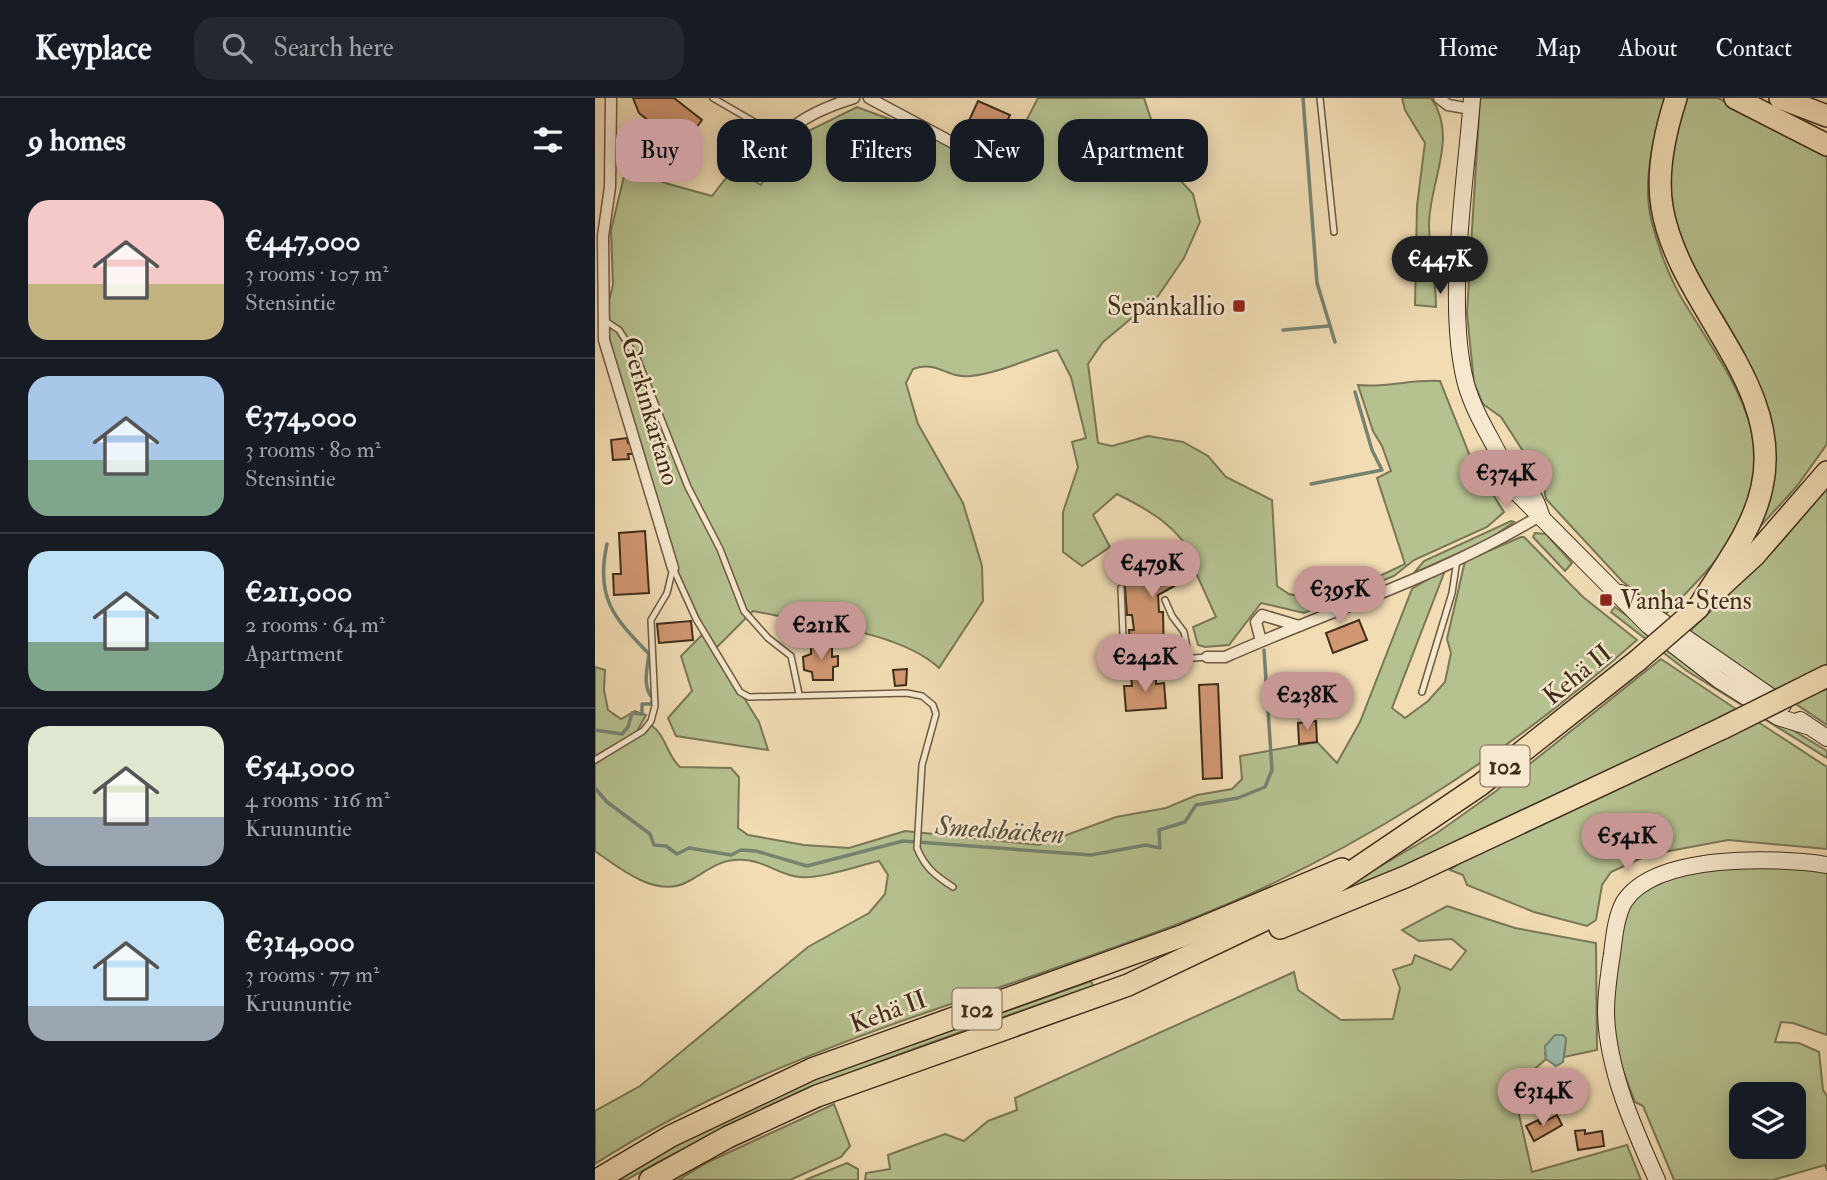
<!DOCTYPE html>
<html lang="en">
<head>
<meta charset="utf-8">
<style>
  :root { --surface:#171b24; --page:#242831; --text:#f1f3f6; --muted:#9ea1a6; --line:#363941; --accent:#c59692 }
  body { margin:0; font-family:"IM FELL Double Pica",serif; background:var(--page); color:var(--text); height:100vh; display:flex; flex-direction:column; font-size:26px; white-space:nowrap }
  * { box-sizing:border-box; margin:0 }
  p { font-size:23px; color:var(--muted) }
  .icon { flex:none; width:38px; height:38px; fill:none; stroke:currentColor; stroke-width:2; stroke-linecap:round; stroke-linejoin:round }
  .map { position:relative; flex:1; overflow:hidden }
  .drawer { display:flex; flex-direction:column; background:var(--surface); width:595px }
  .drawer>* { flex:none }
  .banner { position:absolute; left:21px; top:21px; width:665px; height:63px; display:flex; gap:14px }
  .controls { position:absolute; left:1134px; top:984px; display:grid; gap:14px }
  .controls a { display:grid; place-items:center; width:77px; height:77px; border-radius:14px; background:var(--surface); box-shadow:0 4px 18px #0003; font-size:35px }
  .price { position:absolute; translate:-50% -60px; padding:0 16px; border-radius:24px; background:var(--accent); color:#111; font-size:23px; line-height:46px; filter:drop-shadow(0 2px 4px #0008) }
  .price::after { content:''; position:absolute; left:50%; top:42px; width:21px; height:16px; margin-left:-10px; background:inherit; clip-path:polygon(0 0,100% 0,50% 100%) }
  .price.on { background:#222; color:#fff }
  ul { padding:0; list-style:none }
  li { display:flex; align-items:center; gap:21px; height:175px; padding:0 28px }
  li+li { border-top:2px solid var(--line) }
  li span { display:grid; place-items:center; flex:none; width:196px; height:140px; border-radius:21px; color:#555 }
  li>.icon { margin-inline-start:auto }
  span .icon { width:84px; height:84px; fill:#fffc; stroke-width:1 }
  li b { font-size:30px }
  h2 { display:flex; justify-content:space-between; align-items:center; height:84px; padding:0 28px; font-size:30px }
  .chip { padding:0 24px; border-radius:21px; background:var(--surface); box-shadow:0 4px 18px #0003; font-size:24px; line-height:63px }
  .chip.on { background:var(--accent); color:#111 }
  header { display:flex; align-items:center; gap:42px; box-sizing:border-box; height:98px; padding:0 35px; background:var(--surface); border-bottom:2px solid var(--line) }
  header strong { font-size:33px }
  nav { display:flex; gap:38px; margin-inline-start:auto; font-size:24px }
  .search { width:490px; height:63px; background:var(--page); display:flex; align-items:center; gap:18px; box-sizing:border-box; padding:0 24px; border-radius:21px; color:var(--muted); font-size:26px }
  main { display:flex; flex:1; min-height:0 }
  .map>svg:first-child { display:block }
</style>
</head>
<body>
<header>
<strong>Keyplace</strong>
<div class="search"><svg class="icon" aria-label="search" viewBox="0 0 24 24"><circle cx="10" cy="10" r="6"/><path d="M15 15l6 6"/></svg>Search here</div>
<nav><a>Home</a><a>Map</a><a>About</a><a>Contact</a></nav>
</header>
<main>
<section class="drawer">
<h2>9 homes<svg class="icon" aria-label="filters" viewBox="0 0 24 24"><path d="M4 7h16M4 17h16"/><circle cx="9" cy="7" r="2"/><circle cx="15" cy="17" r="2"/></svg></h2>
<ul>
<li><span style="background:linear-gradient(#f6c9c9 60%,#c2b280 0)"><svg class="icon" aria-label="home" viewBox="0 0 24 24"><path d="M3 11l9-7 9 7M6 9v11h12V9"/></svg></span><div><b>€447,000</b><p>3 rooms · 107 m²</p><p>Stensintie</p></div></li>
<li><span style="background:linear-gradient(#a9c7e8 60%,#7fa58c 0)"><svg class="icon" aria-label="home" viewBox="0 0 24 24"><path d="M3 11l9-7 9 7M6 9v11h12V9"/></svg></span><div><b>€374,000</b><p>3 rooms · 80 m²</p><p>Stensintie</p></div></li>
<li><span style="background:linear-gradient(#bfe0f5 65%,#7fa58c 0)"><svg class="icon" aria-label="home" viewBox="0 0 24 24"><path d="M3 11l9-7 9 7M6 9v11h12V9"/></svg></span><div><b>€211,000</b><p>2 rooms · 64 m²</p><p>Apartment</p></div></li>
<li><span style="background:linear-gradient(#dfe7d0 65%,#9aa5b1 0)"><svg class="icon" aria-label="home" viewBox="0 0 24 24"><path d="M3 11l9-7 9 7M6 9v11h12V9"/></svg></span><div><b>€541,000</b><p>4 rooms · 116 m²</p><p>Kruununtie</p></div></li>
<li><span style="background:linear-gradient(#bfe0f5 75%,#9aa5b1 0)"><svg class="icon" aria-label="home" viewBox="0 0 24 24"><path d="M3 11l9-7 9 7M6 9v11h12V9"/></svg></span><div><b>€314,000</b><p>3 rooms · 77 m²</p><p>Kruununtie</p></div></li>
</ul>
</section>
<div class="map">
<svg width="1232" height="1082" viewBox="0 0 1232 1082">
  <rect width="100%" height="100%" fill="#f1dcb4"/>
  <filter id="stains"><feTurbulence type="fractalNoise" baseFrequency=".00286" numOctaves="4"/><feColorMatrix values="0 0 0 0 .2 0 0 0 0 .09 0 0 0 0 .02 0 0 0 .5 -.17"/></filter>
  <radialGradient id="worn" r=".72"><stop offset=".6" stop-color="#630" stop-opacity="0"/><stop offset="1" stop-color="#630" stop-opacity=".3"/></radialGradient>
  <g fill="#b6c190" stroke="#7a7756" stroke-width="2" fill-rule="evenodd">
    <path d="M 443,0 L 549,0 L 571,67 L 598,96 L 605,124 L 589,160 L 563,198 L 508,244 L 493,266 L 503,345 L 517,348 L 553,338 L 588,344 L 613,358 L 631,379 L 677,402 L 682,488 L 694,496 L 730,504 L 810,466 L 782,380 L 796,373 L 787,348 L 778,333 L 763,287 C 791,290 817,281 845,283 L 877,363 L 909,414 L 892,429 L 819,462 L 799,478 L 709,515 L 666,505 L 634,547 L 610,549 L 603,547 L 598,529 L 621,519 L 597,466 L 601,464 C 584,429 556,413 522,396 L 498,417 L 515,449 L 487,468 L 468,454 L 468,414 L 483,369 L 477,344 L 491,340 L 476,279 L 462,252 C 435,260 404,275 376,278 C 352,281 344,262 318,271 L 311,285 L 323,326 L 368,405 L 387,468 L 388,503 L 344,570 C 305,533 210,524 158,513 L 119,552 L 164,624 L 173,652 L 81,638 L 73,620 L 97,593 L 86,558 L 109,535 L 78,470 L 9,222 L 18,187 L 16,132 L 32,66 L 70,85 L 117,98 L 138,71 L 166,87 L 191,44 L 262,9 L 378,52 L 390,62 L 414,56 Z"/>
    <path d="M 807,0 L 836,0 C 864,39 834,84 834,127 C 834,153 841,180 841,209 L 820,207 L 822,108 L 830,45 L 810,12 Z"/>
    <path d="M 885,0 L 1070,0 C 1059,41 1046,83 1057,125 C 1063,148 1074,178 1086,199 C 1129,272 1193,344 1142,432 C 1124,464 1095,490 1070,517 L 1027,483 L 951,401 L 948,384 L 906,319 L 888,306 L 879,285 L 872,215 Z"/>
    <path d="M 1091,0 L 1123,0 L 1232,56 L 1232,346 L 1202,388 L 1152,443 L 1175,352 L 1102,185 L 1075,108 L 1075,73 L 1079,42 Z"/>
    <path d="M 1232,390 L 1232,567 L 1212,577 L 1221,595 L 1232,591 L 1232,627 L 1094,534 L 1186,444 Z"/>
    <path d="M 916,423 L 919,424 L 893,442 L 819,475 L 829,463 Z"/>
    <path d="M 940,435 L 951,436 L 977,465 L 970,473 L 938,439 Z"/>
    <path d="M 926,439 L 929,439 L 988,499 L 1042,542 C 910,659 752,761 588,824 C 390,901 181,949 0,1066 L 0,1013 L 45,988 L 213,849 L 274,815 L 290,796 L 293,777 L 284,763 C 262,768 226,781 205,779 C 185,778 171,763 150,762 C 124,760 113,773 92,784 C 61,801 23,769 0,753 L 0,666 C 19,652 39,644 56,627 C 71,637 72,658 85,669 L 136,670 L 144,679 L 143,730 L 153,737 L 209,747 L 254,750 L 310,733 L 444,747 L 521,719 L 571,710 L 602,697 L 637,691 L 647,681 L 645,658 L 722,644 L 742,665 L 765,624 L 817,491 L 851,470 L 797,610 L 810,620 L 833,603 L 850,584 L 856,555 L 852,541 L 870,463 Z"/>
    <path d="M 1020,509 L 1142,598 L 1232,653 L 1232,660 L 1092,573 L 1016,514 Z"/>
    <path d="M 1066,561 L 1141,611 L 915,723 L 724,804 L 842,735 L 901,693 Z"/>
    <path d="M 0,569 L 10,572 L 9,592 L 13,612 L 26,621 L 40,613 L 51,617 L 41,635 L 0,658 Z"/>
    <path d="M 1163,624 L 1232,669 L 1232,751 L 1133,742 L 1053,757 L 1016,774 L 1007,787 L 1001,822 L 992,828 L 939,814 L 872,787 L 868,777 L 855,772 L 880,754 Z"/>
    <path d="M 1157,767 L 1232,772 L 1232,937 L 1198,925 L 1186,924 L 1180,944 L 1204,945 L 1224,954 L 1228,992 L 1232,998 L 1232,1073 L 1230,1067 L 1178,1082 L 1079,1082 L 1048,1008 L 1040,1004 C 1030,979 1018,949 1017,921 C 1016,890 1022,812 1047,792 C 1071,773 1128,771 1157,767 ZM 1146,996 L 1199,996 L 1199,1048 L 1146,1048 Z"/>
    <path d="M 852,808 L 920,830 L 1001,845 L 1002,952 L 969,959 L 971,941 L 950,955 L 951,961 L 918,990 L 937,1074 L 1032,1047 L 1046,1082 L 270,1082 L 271,1075 L 295,1071 L 293,1057 L 350,1036 L 369,1043 L 393,1023 L 422,1012 L 420,1000 L 699,874 L 703,892 L 746,922 L 798,921 L 805,890 L 798,872 L 817,866 L 820,857 L 856,872 L 871,853 L 857,841 L 824,843 L 807,832 Z"/>
    <path d="M 496,883 L 498,888 C 336,943 181,996 31,1082 L 20,1082 L 91,1041 L 211,984 Z"/>
    <path d="M 239,1006 L 255,1048 L 246,1059 L 195,1082 L 83,1082 L 113,1064 Z"/>
    <path d="M 252,1065 L 263,1071 L 263,1082 L 210,1082 Z"/>
  </g>
  <path fill="#9bbcab" stroke="#768371" stroke-width="2" d="M 960,937 L 968,937 L 971,941 L 968,964 L 961,968 L 951,961 L 950,948 Z"/>
  <g fill="none" stroke-linecap="round" stroke-linejoin="round">
    <g stroke="#768371" stroke-width="3.5">
      <path d="M 708,0 L 722,185 L 740,244"/>
      <path d="M 688,232 L 734,228"/>
      <path d="M 716,386 L 787,372 L 777,352 L 760,294"/>
      <path d="M 0,632 L 27,636 L 33,629 L 37,615 L 47,616 L 47,606 L 56,606 L 58,601 C 47,588 52,572 54,556 C 19,520 0,500 12,446"/>
      <path d="M 0,690 L 12,704 L 55,736 L 59,747 L 71,748 L 82,756 L 94,750 L 136,757 L 146,752 L 161,753 L 212,768 L 308,743 L 496,757 L 551,747 L 565,750 L 564,732 L 590,724 L 601,707 L 643,700 L 670,689 L 677,672 L 669,552"/>
    </g>
  </g>
  <g fill="#d29873" stroke="#3f2d1b" stroke-width="2">
    <path d="M 38,0 L 79,0 L 107,22 L 86,50 L 44,15 Z"/>
    <path d="M 383,3 L 415,17 L 399,52 L 367,38 Z"/>
    <path d="M 32,340 L 33,345 L 37,345 L 38,356 L 33,356 L 34,361 L 18,362 L 16,342 Z"/>
    <path d="M 50,433 L 54,495 L 19,497 L 18,476 L 26,476 L 24,435 Z"/>
    <path d="M 594,450 L 601,464 L 597,466 L 601,476 L 563,497 L 564,514 L 568,514 L 569,559 L 537,561 L 534,532 L 539,532 L 537,517 L 532,517 L 530,489 L 523,474 L 544,463 L 547,470 Z"/>
    <path d="M 764,522 L 772,542 L 738,555 L 731,535 Z"/>
    <path d="M 96,523 L 98,542 L 64,545 L 62,526 Z"/>
    <path d="M 237,546 L 237,559 L 243,558 L 243,568 L 238,569 L 238,582 L 218,582 L 217,574 L 209,572 L 208,559 L 216,556 L 216,547 Z"/>
    <path d="M 312,571 L 311,587 L 300,588 L 298,572 Z"/>
    <path d="M 561,577 L 561,586 L 569,585 L 571,610 L 531,613 L 529,588 L 537,588 L 536,578 Z"/>
    <path d="M 623,586 L 627,680 L 608,681 L 604,587 Z"/>
    <path d="M 721,623 L 722,644 L 704,646 L 703,625 Z"/>
    <path d="M 961,988 L 962,992 L 971,989 L 976,1006 L 955,1012 L 949,992 Z"/>
    <path d="M 962,1017 L 967,1027 L 939,1043 L 931,1028 L 943,1022 L 945,1026 Z"/>
    <path d="M 990,1032 L 990,1036 L 1007,1033 L 1009,1048 L 983,1052 L 980,1033 Z"/>
  </g>
  <g fill="none" stroke-linecap="round" stroke-linejoin="round">
    <g stroke="#6c5941" stroke-width="8">
      <g id="lane">
        <path d="M 118,0 L 185,39"/>
        <path d="M 725,0 L 739,134"/>
        <path d="M 9,222 L 24,232 L 42,260 L 93,389 L 125,451 L 149,513 L 173,540 L 196,558 L 204,596"/>
        <path d="M 78,470 L 101,521 L 145,594 L 154,599 L 312,595 L 327,598 L 338,607 L 341,616 L 327,667 L 322,750 C 330,770 341,778 358,789"/>
        <path d="M 526,490 L 529,561 L 533,565 L 612,559"/>
        <path d="M 570,502 L 577,518 L 589,534 L 594,560"/>
        <path d="M 827,594 L 857,495 L 862,462"/>
        <path d="M 0,662 L 48,633 L 56,623 L 60,608 L 56,522 L 72,495 L 78,470"/>
      </g>
    </g>
    <g stroke="#6c5941" stroke-width="13">
      <g id="street">
        <path d="M 16,0 L 15,89 L 8,138 L 9,242 L 78,470"/>
        <path d="M 274,0 L 377,55 L 386,76"/>
        <path d="M 844,0 L 853,7 L 876,11"/>
        <path d="M 163,71 C 190,29 211,15 259,0"/>
        <path d="M 666,543 L 661,524 L 667,517 L 704,528"/>
        <path d="M 612,559 L 630,559 C 735,512 848,478 946,417"/>
      </g>
    </g>
    <g stroke="#3f2d1b" stroke-width="18">
      <g id="secondary">
        <path d="M 877,0 C 871,84 850,206 871,286 C 882,325 908,355 919,392 L 1054,528 L 1124,582 L 1183,619 L 1212,628"/>
        <path d="M 914,377 C 933,386 940,398 946,417"/>
        <path d="M 1026,495 L 1188,607"/>
        <path d="M 1205,622 L 1232,640"/>
        <path d="M 1062,1082 C 1039,1031 1012,971 1011,914 C 1011,895 1014,875 1017,856 C 1019,840 1021,818 1029,804 C 1060,755 1182,759 1232,767"/>
      </g>
    </g>
    <g stroke="#3f2d1b" stroke-width="24">
      <g id="highway">
        <path d="M 1081,0 C 1070,34 1061,73 1067,109 C 1083,207 1190,285 1167,389 C 1158,433 1126,472 1103,510"/>
        <path d="M 1140,0 L 1232,47"/>
        <path d="M 1185,0 L 1232,18"/>
        <path d="M 1122,492 L 1159,458 L 1232,374"/>
        <path d="M 1216,586 L 1232,578"/>
        <path d="M 685,830 L 810,779 L 1128,630"/>
        <path d="M 2,1082 L 76,1038 L 217,971 L 587,838 L 747,771"/>
        <path d="M 55,1082 L 133,1039 L 222,998 L 533,887 L 724,796 L 885,687 L 1042,563"/>
      </g>
    </g>
    <use href="#lane" stroke="#f6e8ce" stroke-width="5"/>
    <use href="#street" stroke="#f6e8ce" stroke-width="10"/>
    <use href="#secondary" stroke="#f6e8ce" stroke-width="16"/>
    <use href="#highway" stroke="#f1dcb4" stroke-width="21"/>
    <g stroke="#3f2d1b" stroke-width="24" stroke-linecap="butt">
      <g id="highway-bridge">
        <path d="M 1042,563 L 1103,510"/>
        <path d="M 1128,630 L 1216,586"/>
      </g>
    </g>
    <use href="#highway-bridge" stroke="#f1dcb4" stroke-width="21"/>
  </g>
  <g fill="#8f2418" stroke="#f6e8ce" stroke-width="2.5">
    <rect x="637" y="201" width="14" height="14" rx="3.5"/>
    <rect x="1004" y="495" width="14" height="14" rx="3.5"/>
  </g>
  <g text-anchor="middle" stroke-width="5" stroke-linejoin="round" paint-order="stroke">
    <g fill="#f6e8ce" stroke="#766551" stroke-width="2">
      <rect x="885.5" y="647.5" width="49" height="41" rx="5"/>
      <rect x="357.5" y="890.5" width="49" height="41" rx="5"/>
    </g>
    <g font-size="24" font-weight="bold" fill="#3f2d1b">
      <text x="910" y="676">102</text>
      <text x="382" y="919">102</text>
    </g>
    <g font-size="26" fill="#3f2d1b" stroke="#f6e8ce" text-anchor="end">
      <text x="630" y="217">Sepänkallio</text>
      <text x="1025" y="511" text-anchor="start">Vanha-Stens</text>
    </g>
    <g font-size="26" fill="#3f2d1b" stroke="#f6e8ce">
      <text transform="translate(56 313) rotate(74)" y="9">Gerkinkartano</text>
      <text transform="translate(982 576) rotate(-39)" y="9">Kehä II</text>
      <text transform="translate(293 913) rotate(-20)" y="9">Kehä II</text>
    </g>
    <g font-size="28" font-style="italic" fill="#56513f" stroke="#f6e8ce">
      <text transform="translate(405 731) rotate(4)" y="10">Smedsbäcken</text>
    </g>
  </g>
  <rect width="100%" height="100%" filter="url(#stains)"/>
  <rect width="100%" height="100%" fill="url(#worn)"/>
</svg>
<div class="controls">
<a><svg class="icon" aria-label="layers" viewBox="0 0 24 24"><path d="M12 4l9 5-9 5-9-5zM3 14l9 5 9-5"/></svg></a>
</div>
<b class="price on" style="left:845px;top:198px">€447K</b>
<b class="price" style="left:911px;top:412px">€374K</b>
<b class="price" style="left:557px;top:502px">€479K</b>
<b class="price" style="left:745px;top:528px">€395K</b>
<b class="price" style="left:226px;top:564px">€211K</b>
<b class="price" style="left:550px;top:596px">€242K</b>
<b class="price" style="left:712px;top:634px">€238K</b>
<b class="price" style="left:1032px;top:775px">€541K</b>
<b class="price" style="left:948px;top:1030px">€314K</b>
<div class="banner">
<a class="chip on">Buy</a>
<a class="chip">Rent</a>
<a class="chip">Filters</a>
<a class="chip">New</a>
<a class="chip">Apartment</a>
</div>
</div>
</main>
</body>
</html>
